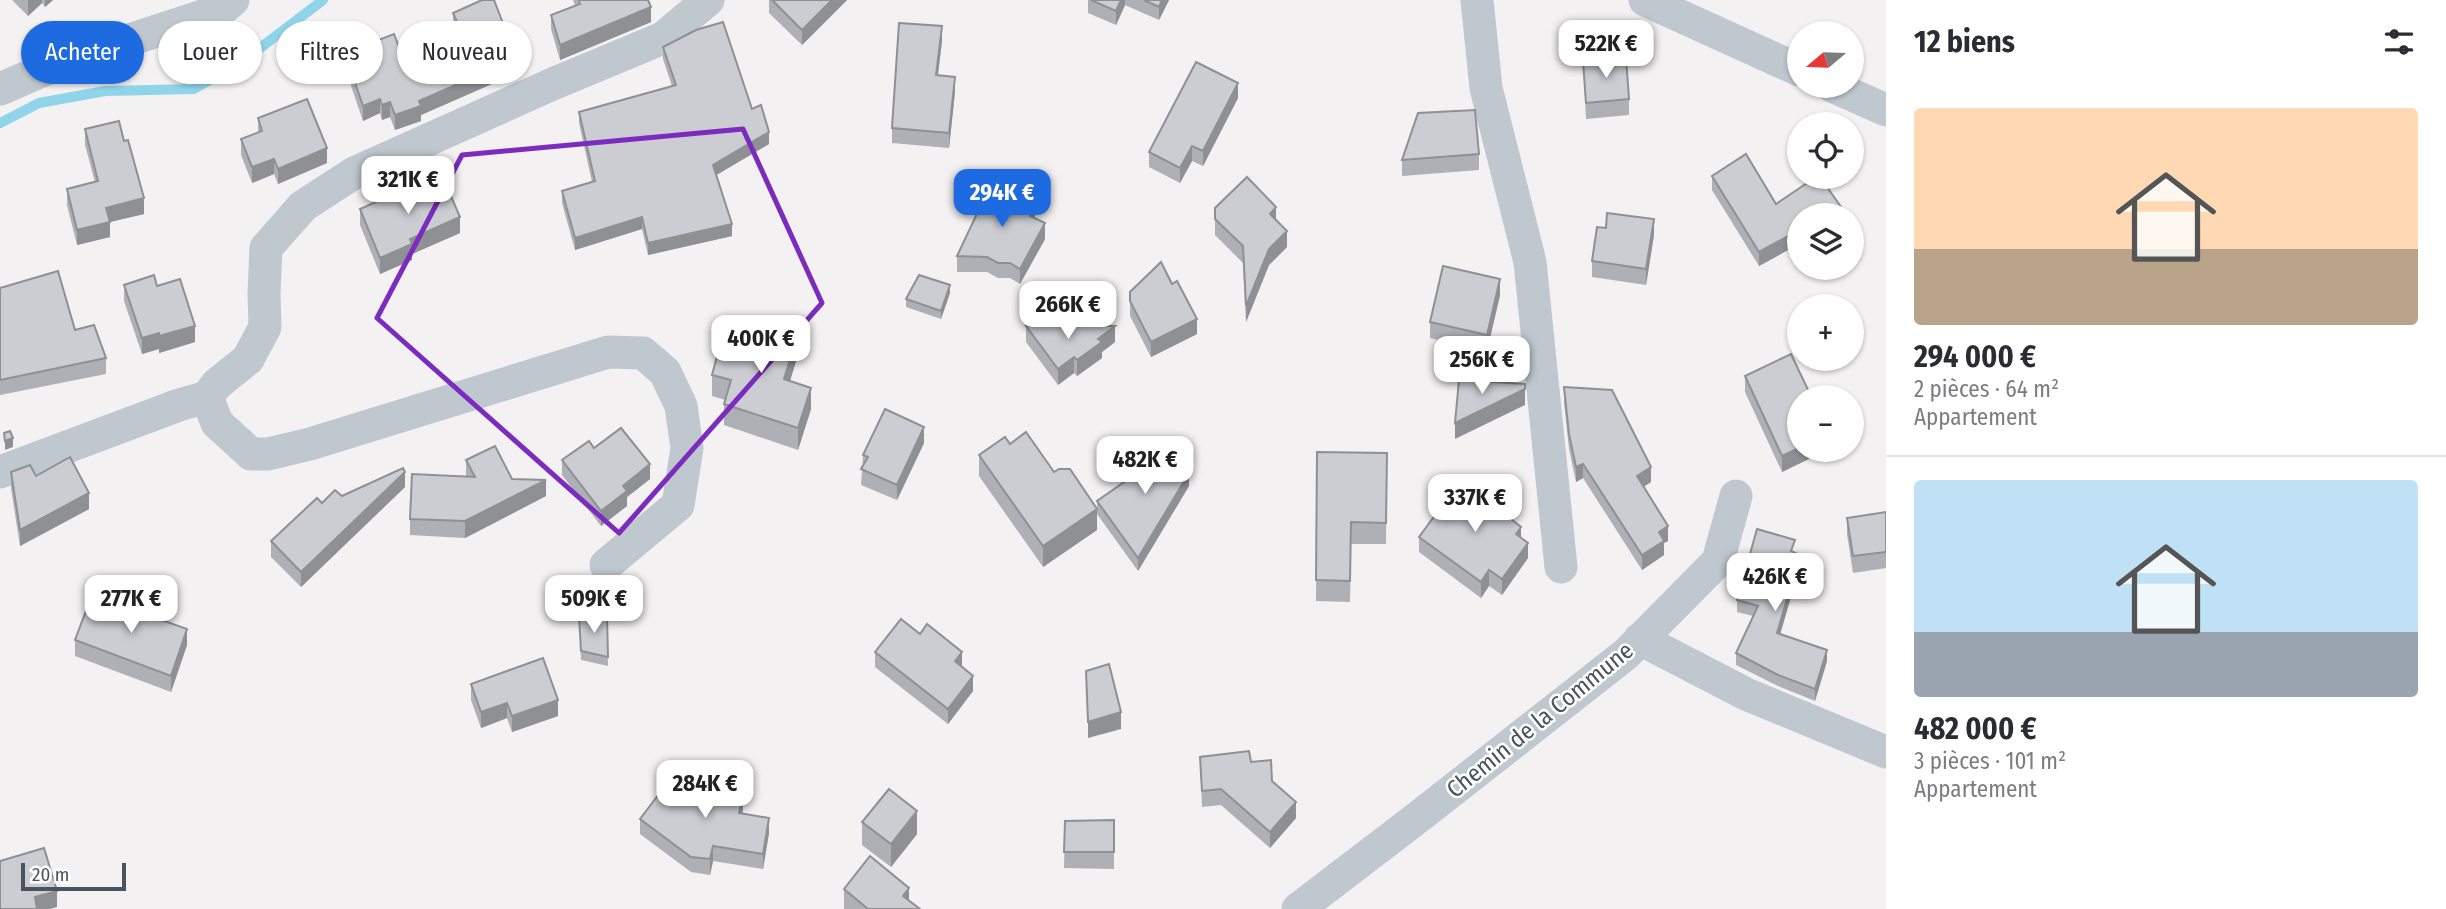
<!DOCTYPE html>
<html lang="fr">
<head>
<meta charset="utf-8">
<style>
  :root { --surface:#fff; --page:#f2f2f3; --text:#2b2b33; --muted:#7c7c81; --line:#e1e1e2; --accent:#1e6be1 }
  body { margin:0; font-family:"Fira Sans Condensed",sans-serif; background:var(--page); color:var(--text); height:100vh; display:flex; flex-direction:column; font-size:26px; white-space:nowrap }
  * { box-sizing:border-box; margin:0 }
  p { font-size:23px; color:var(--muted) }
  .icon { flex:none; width:38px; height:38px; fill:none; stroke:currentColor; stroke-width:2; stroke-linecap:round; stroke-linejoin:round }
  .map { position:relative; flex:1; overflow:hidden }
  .drawer { display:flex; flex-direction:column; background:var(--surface); width:560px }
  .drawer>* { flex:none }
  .guide { position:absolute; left:21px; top:21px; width:665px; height:63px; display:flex; gap:14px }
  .needle { width:46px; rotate:251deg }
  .controls { position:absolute; left:1787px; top:21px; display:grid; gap:14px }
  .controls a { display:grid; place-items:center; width:77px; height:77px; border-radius:50%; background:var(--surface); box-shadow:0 2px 5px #0004; font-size:35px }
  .scale { position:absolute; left:21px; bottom:18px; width:105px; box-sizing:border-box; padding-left:7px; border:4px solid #49545e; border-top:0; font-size:19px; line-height:24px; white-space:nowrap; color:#49545e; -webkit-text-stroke:5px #fff; paint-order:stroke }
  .price { position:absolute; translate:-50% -60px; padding:0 16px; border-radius:14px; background:#fff; color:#222; font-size:23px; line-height:46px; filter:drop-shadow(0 2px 4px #0008) }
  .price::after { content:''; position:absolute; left:50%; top:42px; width:21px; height:16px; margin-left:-10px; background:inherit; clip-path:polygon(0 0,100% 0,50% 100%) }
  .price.active { background:var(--accent); color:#fff }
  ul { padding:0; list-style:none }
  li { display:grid; align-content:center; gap:14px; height:371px; padding:0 28px }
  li+li { border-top:2px solid var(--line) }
  li span { display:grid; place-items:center; height:217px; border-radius:7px; color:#555 }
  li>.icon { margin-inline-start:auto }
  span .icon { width:126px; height:126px; fill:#fffc; stroke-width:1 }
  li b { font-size:30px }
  h2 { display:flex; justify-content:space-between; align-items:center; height:84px; padding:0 28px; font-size:30px }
  .chip { padding:0 24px; border-radius:32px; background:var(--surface); box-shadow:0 2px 5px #0004; font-size:24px; line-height:63px }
  .chip.active { background:var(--accent); color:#fff }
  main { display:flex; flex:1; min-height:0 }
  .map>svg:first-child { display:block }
</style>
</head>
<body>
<main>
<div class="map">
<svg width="1886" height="909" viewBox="0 0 1886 909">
  <rect width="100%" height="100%" fill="#f3f1f1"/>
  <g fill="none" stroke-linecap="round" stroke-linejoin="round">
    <path stroke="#90d4ea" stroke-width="10" d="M 0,123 L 39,103 L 105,91 L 194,89 L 243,61 L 323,0"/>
    <g stroke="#c0c8cf" stroke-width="33">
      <path d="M 1477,0 L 1486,88 L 1530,262 L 1561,567"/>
      <path d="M 1645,0 L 1799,70"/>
      <path d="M 1832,86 L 1886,110"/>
      <path d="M 0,89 L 65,61 L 221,10 L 233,0"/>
      <path d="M 207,397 L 217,423 L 251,454 L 268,454 L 310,444 L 608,352 L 643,353 L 665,372 L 681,406 L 687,448 L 678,505 L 606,565"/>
      <path d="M 0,472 L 179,405 L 207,397 L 217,384 L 248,359 L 265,327 L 264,293 L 266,248 L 303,206 L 354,173 L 555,83 L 663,38 L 708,0"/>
      <path d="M 1640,639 L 1746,694 L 1886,752"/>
      <path d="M 1298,909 L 1421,815 L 1626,654 L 1718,561 L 1736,496"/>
    </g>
  </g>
  <g fill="#afb0b5">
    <path d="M 12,0 L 53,0 L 45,7 L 42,3 L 28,16 Z"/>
    <path d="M 573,0 L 648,0 L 651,22 L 560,60 L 551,29 L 551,15 L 575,5 Z"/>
    <path d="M 769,0 L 847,0 L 802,45 L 769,13 Z"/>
    <path d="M 1088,0 L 1169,0 L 1159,20 L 1125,5 L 1116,25 L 1088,13 Z"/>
    <path d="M 453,13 L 511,59 L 493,67 L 494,83 L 421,115 L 421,121 L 395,130 L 390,117 L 382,120 L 380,113 L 363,121 L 345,68 L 345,53 L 403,58 L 450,36 L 450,27 L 453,26 Z"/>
    <path d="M 942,41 L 938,75 L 955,92 L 949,148 L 892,143 L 892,128 Z"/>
    <path d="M 663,47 L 752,109 L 769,144 L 716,175 L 732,236 L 648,255 L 642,229 L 575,250 L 562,203 L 562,191 L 592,182 L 579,123 L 579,112 L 672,86 L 663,59 Z"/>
    <path d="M 1583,61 L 1629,99 L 1629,115 L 1586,119 Z"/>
    <path d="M 1238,98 L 1203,166 L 1192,161 L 1180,183 L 1149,167 L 1149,152 Z"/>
    <path d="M 258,118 L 327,163 L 278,184 L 274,174 L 252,183 L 241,155 L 241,139 L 258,133 Z"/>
    <path d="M 85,129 L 144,214 L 110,222 L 110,237 L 77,245 L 67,205 L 67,189 L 95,182 L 85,145 Z"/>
    <path d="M 1479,154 L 1479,170 L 1402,176 L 1402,160 Z"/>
    <path d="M 1712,176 L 1776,204 L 1841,215 L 1799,215 L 1799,244 L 1759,266 L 1712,190 Z"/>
    <path d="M 408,193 L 460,233 L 412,254 L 412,260 L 380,274 L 360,225 L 360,209 Z"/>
    <path d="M 1215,208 L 1276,220 L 1287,247 L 1269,265 L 1246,322 L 1243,263 L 1215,235 Z"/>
    <path d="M 1035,219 L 1045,239 L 1020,284 L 1010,278 L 998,278 L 987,272 L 957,272 L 957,256 Z"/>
    <path d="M 1654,235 L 1646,285 L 1592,277 L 1592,261 Z"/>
    <path d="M 124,285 L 157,286 L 195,342 L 159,353 L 159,349 L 142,354 L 124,301 Z"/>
    <path d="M 0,288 L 75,330 L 106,358 L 106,374 L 0,395 Z"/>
    <path d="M 1130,292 L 1197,334 L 1151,357 L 1130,316 Z"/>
    <path d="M 950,293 L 941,319 L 906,307 L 906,299 Z"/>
    <path d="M 1500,295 L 1487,351 L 1430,338 L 1430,322 Z"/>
    <path d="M 1026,326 L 1115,342 L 1102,352 L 1102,358 L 1077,376 L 1074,373 L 1058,385 L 1026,342 Z"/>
    <path d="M 796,361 L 790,381 L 811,409 L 798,450 L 724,425 L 724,404 L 725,400 L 712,396 L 712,375 Z"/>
    <path d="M 1745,376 L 1811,397 L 1799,397 L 1817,450 L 1817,455 L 1782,472 L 1745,392 Z"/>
    <path d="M 1564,387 L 1651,482 L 1643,487 L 1668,541 L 1664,543 L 1664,555 L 1642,570 L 1583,478 L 1576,482 L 1569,449 L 1564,402 Z"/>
    <path d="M 924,443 L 897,500 L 861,485 L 863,455 Z"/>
    <path d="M 1010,444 L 1054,472 L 1097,530 L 1043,567 L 979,476 L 979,455 Z"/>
    <path d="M 594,448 L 650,479 L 627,497 L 627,506 L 601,526 L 562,475 L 562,460 Z"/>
    <path d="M 1317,452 L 1387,453 L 1386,544 L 1351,544 L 1350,602 L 1316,601 Z"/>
    <path d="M 466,460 L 512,479 L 546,496 L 465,538 L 410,535 L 410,519 L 466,477 Z"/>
    <path d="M 1128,467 L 1189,486 L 1138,571 L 1097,514 L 1097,501 L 1128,479 Z"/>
    <path d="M 11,472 L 36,476 L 89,509 L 20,546 L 11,488 Z"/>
    <path d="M 405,487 L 301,587 L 271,557 L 271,541 L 342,496 Z"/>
    <path d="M 1886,512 L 1886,568 L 1853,573 L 1847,534 L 1847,518 Z"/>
    <path d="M 1419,537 L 1521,537 L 1528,558 L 1502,595 L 1489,586 L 1481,598 L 1419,552 Z"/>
    <path d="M 1794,552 L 1800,566 L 1780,634 L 1827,661 L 1815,701 L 1778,686 L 1736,665 L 1736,653 L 1753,616 L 1737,612 L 1737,600 Z"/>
    <path d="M 579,616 L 607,616 L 608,666 L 581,660 Z"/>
    <path d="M 920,634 L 962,667 L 973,691 L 948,724 L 875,667 L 875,652 Z"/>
    <path d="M 75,640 L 187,645 L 171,692 L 75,656 Z"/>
    <path d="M 471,684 L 558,716 L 512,732 L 507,718 L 481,728 L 471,700 Z"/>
    <path d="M 1200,757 L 1251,762 L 1296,818 L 1270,848 L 1221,805 L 1202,807 Z"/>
    <path d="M 686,786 L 743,809 L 742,814 L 769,833 L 763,869 L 713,861 L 710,875 L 691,872 L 640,834 L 640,819 Z"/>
    <path d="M 1114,820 L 1114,869 L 1064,868 L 1065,821 Z"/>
    <path d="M 862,822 L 917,834 L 891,867 L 862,845 Z"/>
    <path d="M 844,889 L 909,901 L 920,909 L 844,909 Z"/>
  </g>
  <g fill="#8e9094">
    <path d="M 28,0 L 42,0 L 42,3 L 28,16 Z"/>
    <path d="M 45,0 L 53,0 L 45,7 Z"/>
    <path d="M 832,0 L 847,0 L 802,45 L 802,30 Z"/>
    <path d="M 1121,0 L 1125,0 L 1125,5 L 1116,25 L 1116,11 Z"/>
    <path d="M 1162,0 L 1169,0 L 1159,20 L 1159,7 Z"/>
    <path d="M 651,7 L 651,22 L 560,60 L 560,45 Z"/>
    <path d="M 942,26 L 942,41 L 936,90 L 936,75 Z"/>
    <path d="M 511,44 L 511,59 L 488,69 L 488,54 Z"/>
    <path d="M 494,68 L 494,83 L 421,115 L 421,121 L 395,130 L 395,115 L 419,101 Z"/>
    <path d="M 955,77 L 955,92 L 949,148 L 949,133 Z"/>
    <path d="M 1238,83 L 1238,98 L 1203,166 L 1203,151 Z"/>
    <path d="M 380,99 L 380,113 L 363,121 L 363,106 Z"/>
    <path d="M 390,102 L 390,117 L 382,120 L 382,105 Z"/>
    <path d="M 769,132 L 769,144 L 713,177 L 713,165 Z"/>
    <path d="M 1192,146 L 1192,161 L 1180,183 L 1180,168 Z"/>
    <path d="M 327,148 L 327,163 L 278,184 L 278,169 Z"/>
    <path d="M 274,159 L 274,174 L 252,183 L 252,167 Z"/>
    <path d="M 144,198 L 144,214 L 110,222 L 110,237 L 77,245 L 77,230 L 106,208 Z"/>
    <path d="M 1035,207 L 1035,222 L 1030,216 Z"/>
    <path d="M 1276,207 L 1276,223 L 1270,214 Z"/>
    <path d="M 1841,207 L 1841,215 L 1826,215 Z"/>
    <path d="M 460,217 L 460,233 L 412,254 L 412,260 L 380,274 L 380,258 L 410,239 Z"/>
    <path d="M 642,217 L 642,229 L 575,250 L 575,238 Z"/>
    <path d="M 1654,219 L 1654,235 L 1646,285 L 1646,269 Z"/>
    <path d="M 1045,223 L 1045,239 L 1020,284 L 1020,269 Z"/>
    <path d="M 732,224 L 732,236 L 648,255 L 648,243 Z"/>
    <path d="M 1799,230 L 1799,244 L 1759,266 L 1759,252 Z"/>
    <path d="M 1287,231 L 1287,247 L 1269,265 L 1246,322 L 1246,306 L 1269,249 Z"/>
    <path d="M 1500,279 L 1500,295 L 1487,351 L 1487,335 Z"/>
    <path d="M 950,285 L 950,293 L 941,319 L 941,311 Z"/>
    <path d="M 1197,319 L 1197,334 L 1151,357 L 1151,342 Z"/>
    <path d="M 195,326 L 195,342 L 159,353 L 159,336 Z"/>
    <path d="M 1115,326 L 1115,342 L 1102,352 L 1102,358 L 1077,376 L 1077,360 L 1098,339 Z"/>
    <path d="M 159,333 L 159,349 L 142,354 L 142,338 Z"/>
    <path d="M 796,340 L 796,361 L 784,401 L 784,379 Z"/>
    <path d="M 1074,357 L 1074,373 L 1058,385 L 1058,369 Z"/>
    <path d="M 811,388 L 811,409 L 798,450 L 798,428 Z"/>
    <path d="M 1525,389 L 1525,405 L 1455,439 L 1455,423 Z"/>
    <path d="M 924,427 L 924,443 L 897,500 L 897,485 Z"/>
    <path d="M 13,438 L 13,447 L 5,450 L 5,441 Z"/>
    <path d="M 1799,448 L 1799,450 L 1817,450 L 1817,455 L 1782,472 L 1782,456 Z"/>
    <path d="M 650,464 L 650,479 L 627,497 L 627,506 L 601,526 L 601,511 L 623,486 Z"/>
    <path d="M 1583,464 L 1583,478 L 1576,482 L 1576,467 Z"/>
    <path d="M 1651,467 L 1651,482 L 1637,491 L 1637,476 Z"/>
    <path d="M 405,472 L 405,487 L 301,587 L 301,572 Z"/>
    <path d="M 1189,473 L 1189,486 L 1138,571 L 1138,558 Z"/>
    <path d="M 546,480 L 546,496 L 465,538 L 465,521 Z"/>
    <path d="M 89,493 L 89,509 L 20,546 L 20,530 Z"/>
    <path d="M 1097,509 L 1097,530 L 1043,567 L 1043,546 Z"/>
    <path d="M 1668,526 L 1668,541 L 1664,543 L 1664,555 L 1642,570 L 1642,555 L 1659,532 Z"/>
    <path d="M 1521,527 L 1521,542 L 1516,534 Z"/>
    <path d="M 1528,543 L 1528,558 L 1502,595 L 1502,579 Z"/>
    <path d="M 1800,555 L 1800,566 L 1777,645 L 1777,633 Z"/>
    <path d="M 1489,570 L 1489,586 L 1481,598 L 1481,582 Z"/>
    <path d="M 187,629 L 187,645 L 171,692 L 171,676 Z"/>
    <path d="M 1827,650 L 1827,661 L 1815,701 L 1815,689 Z"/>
    <path d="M 962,652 L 962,667 L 955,661 Z"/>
    <path d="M 973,676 L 973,691 L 948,724 L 948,709 Z"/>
    <path d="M 558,700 L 558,716 L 512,732 L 512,716 Z"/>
    <path d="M 507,703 L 507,718 L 481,728 L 481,712 Z"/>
    <path d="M 1121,712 L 1121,729 L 1088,738 L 1088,722 Z"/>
    <path d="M 743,794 L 743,809 L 739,828 L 739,813 Z"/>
    <path d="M 1296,802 L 1296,818 L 1270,848 L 1270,832 Z"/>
    <path d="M 917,811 L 917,834 L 891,867 L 891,844 Z"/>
    <path d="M 769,818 L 769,833 L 763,869 L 763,854 Z"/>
    <path d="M 713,846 L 713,861 L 710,875 L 710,859 Z"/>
    <path d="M 909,888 L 909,909 L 903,896 Z"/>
    <path d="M 57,891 L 57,907 L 50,909 L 35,909 L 35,897 Z"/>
  </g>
  <g fill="#cbcdd3" stroke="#8e9094" stroke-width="2">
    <path d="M 482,0 L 494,0 L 511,44 L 488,54 L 494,68 L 419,101 L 421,106 L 395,115 L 390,102 L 382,105 L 380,99 L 363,106 L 345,53 L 394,34 L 403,58 L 454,35 L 450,27 L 458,24 L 453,13 Z"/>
    <path d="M 579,0 L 648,0 L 651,7 L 560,45 L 551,15 L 580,4 Z"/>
    <path d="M 772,0 L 832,0 L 802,30 Z"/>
    <path d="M 1091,0 L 1121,0 L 1116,11 Z"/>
    <path d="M 1144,0 L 1162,0 L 1159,7 Z"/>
    <path d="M 723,22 L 752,109 L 761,105 L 769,132 L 713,165 L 732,224 L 648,243 L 642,217 L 575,238 L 562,191 L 595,181 L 579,112 L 676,85 L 663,47 L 696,30 Z"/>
    <path d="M 899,23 L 942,26 L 936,75 L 955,77 L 949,133 L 892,128 Z"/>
    <path d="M 1626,57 L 1629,99 L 1586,103 L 1583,61 Z"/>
    <path d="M 1196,62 L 1238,83 L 1203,151 L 1192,146 L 1180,168 L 1149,152 Z"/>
    <path d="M 307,99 L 327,148 L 278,169 L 274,159 L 252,167 L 241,139 L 262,131 L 258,118 Z"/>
    <path d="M 1475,110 L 1479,154 L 1402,160 L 1418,113 Z"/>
    <path d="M 119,121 L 124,141 L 128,140 L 144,198 L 106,208 L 110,222 L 77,230 L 67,189 L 98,181 L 85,129 Z"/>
    <path d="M 1746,154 L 1776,204 L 1816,177 L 1820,177 L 1841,207 L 1826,215 L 1799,215 L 1799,230 L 1759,252 L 1712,176 Z"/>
    <path d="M 1247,177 L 1276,207 L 1270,214 L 1287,231 L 1269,249 L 1246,306 L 1243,246 L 1215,219 L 1215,208 Z"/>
    <path d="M 443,178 L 460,217 L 410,239 L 412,244 L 380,258 L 360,209 L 407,188 L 408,193 Z"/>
    <path d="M 991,184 L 1035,207 L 1030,216 L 1045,223 L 1020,269 L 1010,263 L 998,263 L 987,257 L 957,256 Z"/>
    <path d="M 1607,213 L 1654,219 L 1646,269 L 1592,261 L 1597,227 L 1606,228 Z"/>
    <path d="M 1161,262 L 1172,284 L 1177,281 L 1197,319 L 1151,342 L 1130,301 L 1130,292 Z"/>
    <path d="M 1443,266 L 1500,279 L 1487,335 L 1430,322 Z"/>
    <path d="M 58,271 L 75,330 L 94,325 L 106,358 L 0,380 L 0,288 Z"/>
    <path d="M 154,275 L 157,286 L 180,279 L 195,326 L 159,336 L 159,333 L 142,338 L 124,285 Z"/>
    <path d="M 919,275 L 950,285 L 941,311 L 906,299 Z"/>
    <path d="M 746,325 L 796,340 L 784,379 L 811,388 L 798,428 L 724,404 L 731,380 L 712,375 L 725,326 L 744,331 Z"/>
    <path d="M 1026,326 L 1115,326 L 1098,339 L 1102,342 L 1077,360 L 1074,357 L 1058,369 Z"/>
    <path d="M 1791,354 L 1811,396 L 1809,397 L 1799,397 L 1799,448 L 1782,456 L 1745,376 Z"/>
    <path d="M 1459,380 L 1525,384 L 1525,389 L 1455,423 Z"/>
    <path d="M 1564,387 L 1612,390 L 1651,467 L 1637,476 L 1668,526 L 1659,532 L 1664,541 L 1642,555 L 1583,464 L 1576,467 L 1569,434 Z"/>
    <path d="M 885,409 L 924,427 L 897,485 L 861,469 L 868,457 L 863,455 Z"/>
    <path d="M 621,428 L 650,464 L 623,486 L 627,491 L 601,511 L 562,460 L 589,441 L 594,448 Z"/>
    <path d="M 10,431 L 13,438 L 5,441 L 4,433 Z"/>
    <path d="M 1026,432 L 1054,472 L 1059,469 L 1070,469 L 1097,509 L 1043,546 L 979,455 L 1005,437 L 1010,444 Z"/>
    <path d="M 1173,443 L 1189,473 L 1138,558 L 1097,501 L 1134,475 L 1128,467 L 1158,448 L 1160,450 Z"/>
    <path d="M 495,446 L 512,479 L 546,480 L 465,521 L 410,519 L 412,474 L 475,477 L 466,460 Z"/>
    <path d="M 1317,452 L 1387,453 L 1386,523 L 1351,522 L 1350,581 L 1316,580 Z"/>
    <path d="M 70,457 L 89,493 L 20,530 L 11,472 L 30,465 L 36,476 Z"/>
    <path d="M 403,468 L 405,472 L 301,572 L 271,541 L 317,498 L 322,503 L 335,490 L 342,496 Z"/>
    <path d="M 1461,480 L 1521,527 L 1516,534 L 1528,543 L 1502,579 L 1489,570 L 1481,582 L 1419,537 Z"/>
    <path d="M 1886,512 L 1886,552 L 1853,556 L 1847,518 Z"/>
    <path d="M 1757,529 L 1795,540 L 1791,551 L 1800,555 L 1777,633 L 1827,650 L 1815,689 L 1778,675 L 1736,653 L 1758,606 L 1737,600 Z"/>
    <path d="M 92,595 L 187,629 L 171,676 L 75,640 Z"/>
    <path d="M 579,616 L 607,616 L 608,657 L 581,651 Z"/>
    <path d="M 901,619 L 920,634 L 927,624 L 962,652 L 955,661 L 973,676 L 948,709 L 875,652 Z"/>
    <path d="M 543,658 L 558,700 L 512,716 L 507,703 L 481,712 L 471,684 Z"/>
    <path d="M 1109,664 L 1121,712 L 1088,722 L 1086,671 Z"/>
    <path d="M 1249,751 L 1251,762 L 1271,760 L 1272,781 L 1296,802 L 1270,832 L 1221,789 L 1202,791 L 1200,757 Z"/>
    <path d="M 678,769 L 686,786 L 743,794 L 739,813 L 769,818 L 763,854 L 713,846 L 710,859 L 691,857 L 640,819 Z"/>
    <path d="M 889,789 L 917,811 L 891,844 L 862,822 Z"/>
    <path d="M 1114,820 L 1114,852 L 1064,852 L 1065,821 Z"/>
    <path d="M 44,848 L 57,891 L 35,897 L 37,909 L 0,909 L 0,861 Z"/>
    <path d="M 870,856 L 909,888 L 903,896 L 920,909 L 868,909 L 844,889 Z"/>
  </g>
  <path fill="none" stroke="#7b2cbf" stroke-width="5" stroke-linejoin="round" d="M 743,129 L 822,303 L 619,533 L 377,318 L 462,155 Z"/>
  <g text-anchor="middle" stroke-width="5" stroke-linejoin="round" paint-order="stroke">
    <g font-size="24" fill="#49545e" stroke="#fff">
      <text transform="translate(1540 720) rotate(-39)" y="8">Chemin de la Commune</text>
    </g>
  </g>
</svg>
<div class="controls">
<a><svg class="needle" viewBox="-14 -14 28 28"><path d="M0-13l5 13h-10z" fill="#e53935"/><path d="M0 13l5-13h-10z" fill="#7c7c81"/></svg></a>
<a><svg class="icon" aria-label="locate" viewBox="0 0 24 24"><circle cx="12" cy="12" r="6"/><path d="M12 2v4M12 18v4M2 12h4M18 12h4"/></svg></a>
<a><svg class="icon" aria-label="layers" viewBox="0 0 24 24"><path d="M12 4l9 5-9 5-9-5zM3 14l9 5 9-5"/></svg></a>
<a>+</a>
<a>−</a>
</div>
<div class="scale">20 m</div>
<b class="price" style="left:1606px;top:80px">522K €</b>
<b class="price" style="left:408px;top:216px">321K €</b>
<b class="price active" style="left:1002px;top:229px">294K €</b>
<b class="price" style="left:1068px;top:341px">266K €</b>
<b class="price" style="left:761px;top:375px">400K €</b>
<b class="price" style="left:1482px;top:396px">256K €</b>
<b class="price" style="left:1145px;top:496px">482K €</b>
<b class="price" style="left:1475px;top:534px">337K €</b>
<b class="price" style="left:1775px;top:613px">426K €</b>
<b class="price" style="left:131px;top:635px">277K €</b>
<b class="price" style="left:594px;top:635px">509K €</b>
<b class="price" style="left:705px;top:820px">284K €</b>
<div class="guide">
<a class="chip active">Acheter</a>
<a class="chip">Louer</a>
<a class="chip">Filtres</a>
<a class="chip">Nouveau</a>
</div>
</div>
<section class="drawer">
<h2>12 biens<svg class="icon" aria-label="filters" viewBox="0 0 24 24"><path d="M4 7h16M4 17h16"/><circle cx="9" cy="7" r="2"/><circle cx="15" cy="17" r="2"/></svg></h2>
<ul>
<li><span style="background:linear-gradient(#ffd9b3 65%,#b9a48a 0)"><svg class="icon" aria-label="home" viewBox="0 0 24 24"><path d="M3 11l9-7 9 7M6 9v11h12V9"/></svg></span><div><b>294 000 €</b><p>2 pièces · 64 m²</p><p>Appartement</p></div></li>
<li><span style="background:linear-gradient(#bfe0f5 70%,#9aa5b1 0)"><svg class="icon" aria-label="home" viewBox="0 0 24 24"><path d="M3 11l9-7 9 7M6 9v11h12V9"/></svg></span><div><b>482 000 €</b><p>3 pièces · 101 m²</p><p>Appartement</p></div></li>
</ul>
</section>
</main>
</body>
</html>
